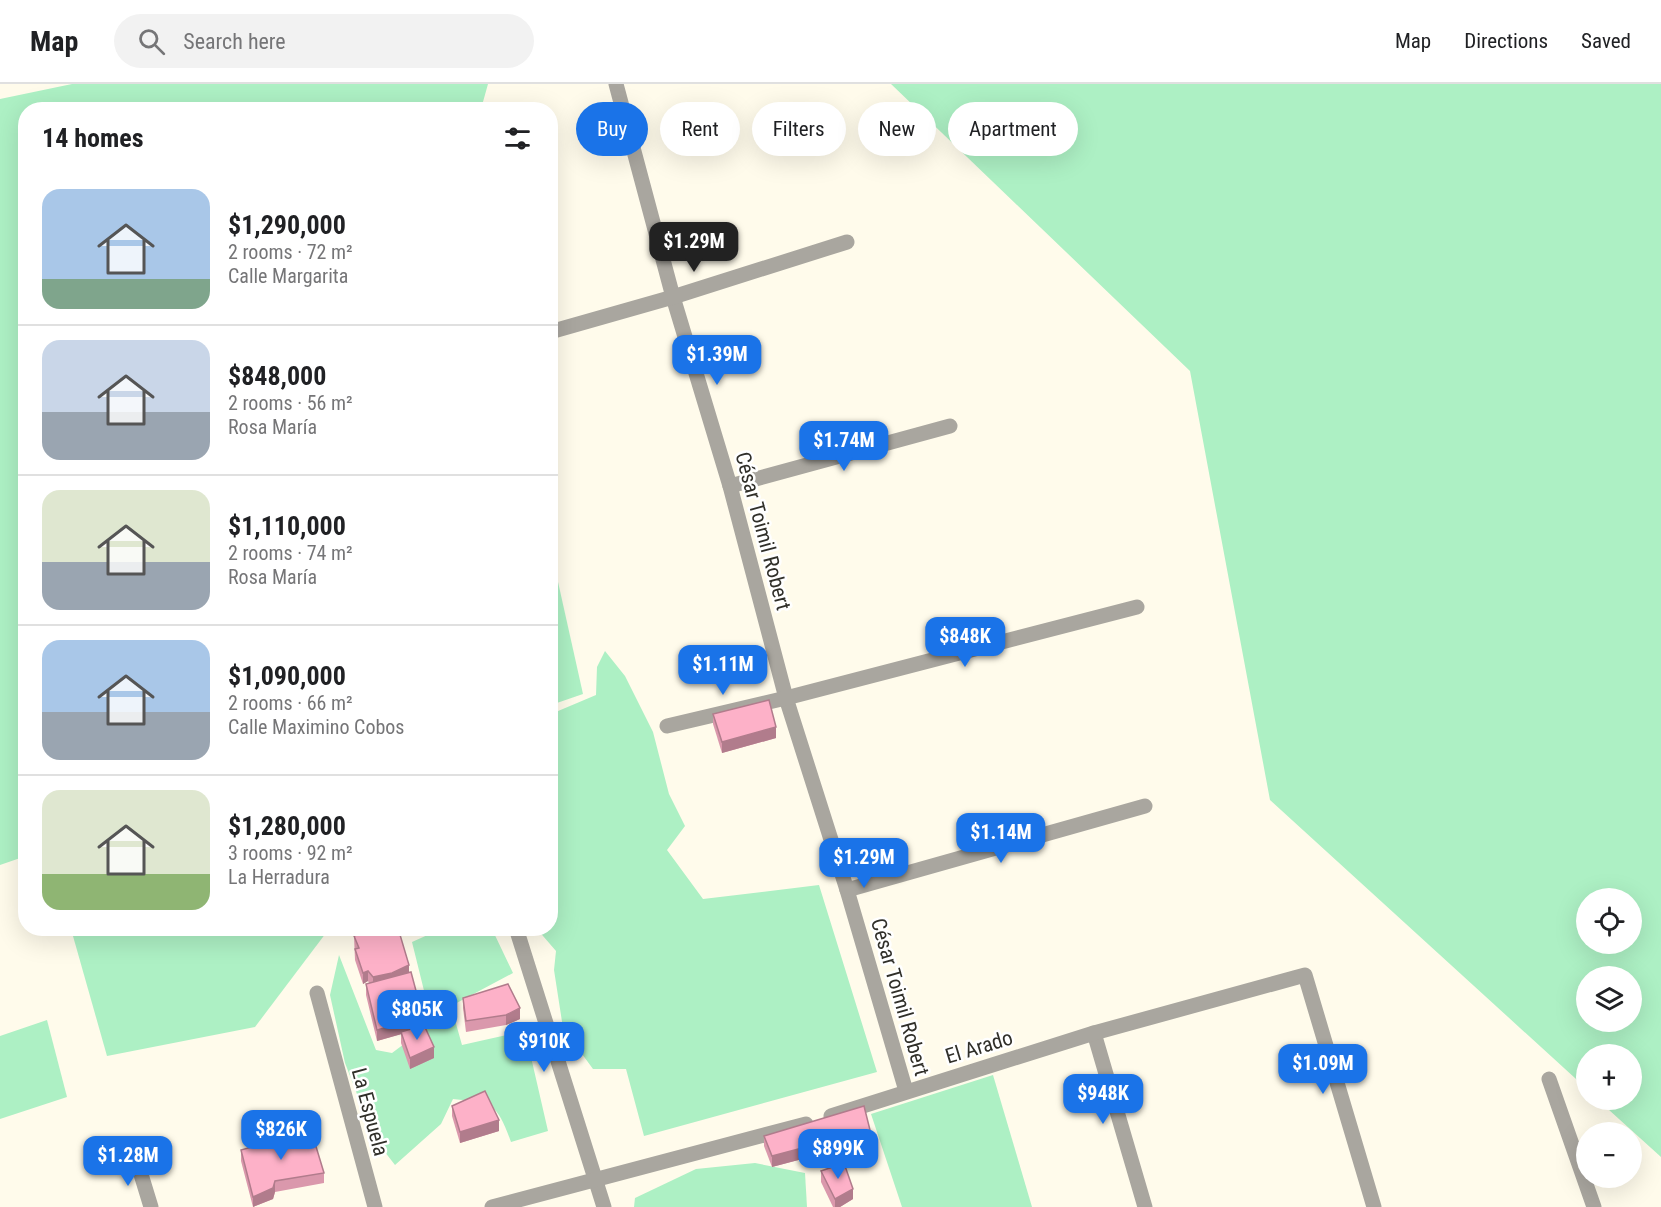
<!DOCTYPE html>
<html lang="en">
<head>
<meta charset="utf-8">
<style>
  :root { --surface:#fff; --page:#f2f2f2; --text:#202124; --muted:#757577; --line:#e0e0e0; --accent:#1a73e8 }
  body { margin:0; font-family:"Roboto Condensed",sans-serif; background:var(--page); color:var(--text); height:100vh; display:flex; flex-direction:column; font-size:22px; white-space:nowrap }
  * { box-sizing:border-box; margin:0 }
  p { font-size:20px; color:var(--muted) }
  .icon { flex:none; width:33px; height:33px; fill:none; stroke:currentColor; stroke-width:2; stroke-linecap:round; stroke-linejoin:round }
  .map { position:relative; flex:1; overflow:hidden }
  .sheet { position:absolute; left:18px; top:18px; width:540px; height:834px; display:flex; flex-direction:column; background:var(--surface); border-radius:24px; box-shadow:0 6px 24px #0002 }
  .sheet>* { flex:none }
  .banner { position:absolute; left:576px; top:18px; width:570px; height:54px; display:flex; gap:12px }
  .tools { position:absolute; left:1576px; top:804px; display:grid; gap:12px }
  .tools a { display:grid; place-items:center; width:66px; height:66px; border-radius:50%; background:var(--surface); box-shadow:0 6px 24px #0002; font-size:30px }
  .price { position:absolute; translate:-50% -51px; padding:0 14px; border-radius:12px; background:var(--accent); color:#fff; font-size:20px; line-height:39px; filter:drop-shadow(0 2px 3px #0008) }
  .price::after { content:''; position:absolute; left:50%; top:36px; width:18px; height:14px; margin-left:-9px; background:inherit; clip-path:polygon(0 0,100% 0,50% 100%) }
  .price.current { background:#222; color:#fff }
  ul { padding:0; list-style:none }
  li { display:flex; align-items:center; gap:18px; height:150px; padding:0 24px }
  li+li { border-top:2px solid var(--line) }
  li span { display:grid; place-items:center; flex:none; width:168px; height:120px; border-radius:18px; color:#555 }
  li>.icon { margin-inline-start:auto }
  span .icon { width:72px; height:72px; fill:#fffc; stroke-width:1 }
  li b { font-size:26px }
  h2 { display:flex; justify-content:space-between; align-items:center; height:72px; padding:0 24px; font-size:26px }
  .pill { padding:0 21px; border-radius:27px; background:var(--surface); box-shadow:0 6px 24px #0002; font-size:21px; line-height:54px }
  .pill.current { background:var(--accent); color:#fff }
  header { display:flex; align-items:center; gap:36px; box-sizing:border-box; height:84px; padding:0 30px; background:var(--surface); border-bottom:2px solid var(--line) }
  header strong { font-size:28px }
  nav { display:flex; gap:33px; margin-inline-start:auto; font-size:21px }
  .search { width:420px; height:54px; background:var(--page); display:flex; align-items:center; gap:15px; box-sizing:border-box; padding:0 21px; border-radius:33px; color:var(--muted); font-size:22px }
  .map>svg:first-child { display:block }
</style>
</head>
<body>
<header>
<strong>Map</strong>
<div class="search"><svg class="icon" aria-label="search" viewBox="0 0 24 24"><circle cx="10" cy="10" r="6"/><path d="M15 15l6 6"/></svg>Search here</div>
<nav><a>Map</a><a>Directions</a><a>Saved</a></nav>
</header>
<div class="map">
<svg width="1661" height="1123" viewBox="0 0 1661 1123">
  <rect width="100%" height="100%" fill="#fffbeb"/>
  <g fill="#adf0c4" fill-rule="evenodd">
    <path d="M 72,0 L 488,0 L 481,25 L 26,26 L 26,772 L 0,781 L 0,15 Z"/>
    <path d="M 891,0 L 1661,0 L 1661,1073 L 1598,1016 L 1632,1016 L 1632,970 L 1587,970 L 1587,1005 L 1270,716 L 1190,287 ZM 1632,814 L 1632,860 L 1587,860 L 1587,814 ZM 1587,892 L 1632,892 L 1632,938 L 1587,938 Z"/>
    <path d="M 550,462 L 583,610 L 551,621 L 550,621 Z"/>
    <path d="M 605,567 L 625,592 L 653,648 L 669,710 L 685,742 L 667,766 L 703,815 L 819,801 L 877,988 L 644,1052 L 626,985 L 593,985 L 563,944 L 554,886 L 556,867 L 537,845 L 550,844 L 551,630 L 596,611 L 597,583 Z"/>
    <path d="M 71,845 L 71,844 L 329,845 L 255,943 L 107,972 Z"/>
    <path d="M 441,845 L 492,845 L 513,889 L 451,922 L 462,961 L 525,947 L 548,1047 L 511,1058 C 497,1019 493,1019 453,1015 L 441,1040 L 395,1081 L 374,1054 L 345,979 L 330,911 L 339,871 L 376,966 L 392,969 L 432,939 L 412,858 Z"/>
    <path d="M 47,936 L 67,1013 L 0,1035 L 0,952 Z"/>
    <path d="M 993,991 L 1032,1123 L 902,1123 L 871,1030 Z"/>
    <path d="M 755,1079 L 805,1089 L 807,1123 L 634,1123 L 635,1114 L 696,1085 Z"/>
  </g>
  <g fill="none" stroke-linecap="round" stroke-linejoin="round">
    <g stroke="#a9a69f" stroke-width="15">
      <path d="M 616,0 L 673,213 L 730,402 L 786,614 L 847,806 L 906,1007"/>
      <path d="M 550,248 L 673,213 L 847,158"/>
      <path d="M 730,402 L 950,342"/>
      <path d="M 667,642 L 786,614 L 1137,523"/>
      <path d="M 847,806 L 1145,722"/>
      <path d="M 516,844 L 604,1123"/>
      <path d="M 317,909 L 375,1123"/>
      <path d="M 1094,949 L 1145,1123"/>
      <path d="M 1549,995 L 1594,1123"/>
      <path d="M 831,1032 L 1094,949 L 1305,891 L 1374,1123"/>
      <path d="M 136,1074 L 151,1123"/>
      <path d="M 492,1123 L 806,1040"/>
    </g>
  </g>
  <g fill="#da98ac">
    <path d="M 713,630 L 776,654 L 722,669 L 713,640 Z"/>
    <path d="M 354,852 L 409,889 L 423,941 L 434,974 L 410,985 L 401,959 L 401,950 L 377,957 L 366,911 L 366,900 L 369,899 L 368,897 L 363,900 L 355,876 Z"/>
    <path d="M 463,914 L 520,935 L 506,941 L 466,948 L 463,924 Z"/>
    <path d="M 452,1022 L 499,1047 L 460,1059 L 452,1032 Z"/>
    <path d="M 764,1052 L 870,1057 L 772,1083 L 764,1062 Z"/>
    <path d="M 241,1066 L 324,1089 L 324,1099 L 275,1108 L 273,1115 L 253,1123 L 241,1077 Z"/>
    <path d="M 821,1087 L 853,1115 L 840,1123 L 833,1123 L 821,1098 Z"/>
  </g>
  <g fill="#b17c8c">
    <path d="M 776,643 L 776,654 L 722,669 L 722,658 Z"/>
    <path d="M 409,881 L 409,891 L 373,904 L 373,893 Z"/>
    <path d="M 368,887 L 368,897 L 363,900 L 363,889 Z"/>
    <path d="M 520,924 L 520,935 L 506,941 L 506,931 Z"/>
    <path d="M 423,933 L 423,944 L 377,957 L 377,946 Z"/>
    <path d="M 434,963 L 434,974 L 410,985 L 410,974 Z"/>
    <path d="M 499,1036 L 499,1047 L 460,1059 L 460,1048 Z"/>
    <path d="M 870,1046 L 870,1057 L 772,1083 L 772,1072 Z"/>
    <path d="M 275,1097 L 275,1108 L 273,1115 L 253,1123 L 253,1113 Z"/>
    <path d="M 853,1105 L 853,1115 L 840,1123 L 835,1123 L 835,1115 Z"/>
  </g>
  <g fill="#fdb1c8" stroke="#b17c8c" stroke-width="1.5">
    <path d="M 769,616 L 776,643 L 722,658 L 713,630 Z"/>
    <path d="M 374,844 L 398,844 L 409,881 L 392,889 L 373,893 L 368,887 L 363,889 L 355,865 L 359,864 L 354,852 Z"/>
    <path d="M 411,888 L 423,933 L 377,946 L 366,900 Z"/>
    <path d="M 508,900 L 520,924 L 506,931 L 466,937 L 463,914 Z"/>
    <path d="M 424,941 L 434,963 L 410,974 L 401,948 Z"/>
    <path d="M 485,1007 L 499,1036 L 460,1048 L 452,1022 Z"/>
    <path d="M 864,1022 L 870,1046 L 772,1072 L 764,1052 Z"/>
    <path d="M 311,1046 L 324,1089 L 275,1097 L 273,1104 L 253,1113 L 241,1066 Z"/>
    <path d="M 844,1079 L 853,1105 L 835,1115 L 821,1087 Z"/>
  </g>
  <g text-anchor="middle" stroke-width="5" stroke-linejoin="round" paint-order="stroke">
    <g font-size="21" fill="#302f29" stroke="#fff">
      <text transform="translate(763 447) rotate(75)" y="7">César Toimil Robert</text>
      <text transform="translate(900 913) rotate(74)" y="7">César Toimil Robert</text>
      <text transform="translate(979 963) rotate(-17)" y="7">El Arado</text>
      <text transform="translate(370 1028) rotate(75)" y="7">La Espuela</text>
    </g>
  </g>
</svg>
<div class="tools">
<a><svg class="icon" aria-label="locate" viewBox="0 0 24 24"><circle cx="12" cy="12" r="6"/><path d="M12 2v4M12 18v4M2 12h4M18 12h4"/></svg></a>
<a><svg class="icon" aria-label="layers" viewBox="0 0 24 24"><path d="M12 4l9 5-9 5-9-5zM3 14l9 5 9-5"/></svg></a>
<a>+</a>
<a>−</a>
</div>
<b class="price current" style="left:694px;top:189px">$1.29M</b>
<b class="price" style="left:717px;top:302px">$1.39M</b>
<b class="price" style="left:844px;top:388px">$1.74M</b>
<b class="price" style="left:965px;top:584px">$848K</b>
<b class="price" style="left:723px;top:612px">$1.11M</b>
<b class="price" style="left:1001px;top:780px">$1.14M</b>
<b class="price" style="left:864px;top:805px">$1.29M</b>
<b class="price" style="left:417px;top:957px">$805K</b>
<b class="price" style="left:544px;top:989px">$910K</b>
<b class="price" style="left:1323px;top:1011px">$1.09M</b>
<b class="price" style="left:1103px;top:1041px">$948K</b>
<b class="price" style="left:281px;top:1077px">$826K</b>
<b class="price" style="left:838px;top:1096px">$899K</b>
<b class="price" style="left:128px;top:1103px">$1.28M</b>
<div class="banner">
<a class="pill current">Buy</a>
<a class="pill">Rent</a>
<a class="pill">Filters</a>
<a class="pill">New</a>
<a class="pill">Apartment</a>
</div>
<section class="sheet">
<h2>14 homes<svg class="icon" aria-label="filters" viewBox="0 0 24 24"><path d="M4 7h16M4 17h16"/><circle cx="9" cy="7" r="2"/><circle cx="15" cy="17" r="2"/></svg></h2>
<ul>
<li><span style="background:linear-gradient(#a9c7e8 75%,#7fa58c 0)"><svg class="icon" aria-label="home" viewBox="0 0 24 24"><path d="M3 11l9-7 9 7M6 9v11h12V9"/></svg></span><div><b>$1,290,000</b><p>2 rooms · 72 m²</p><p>Calle Margarita</p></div></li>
<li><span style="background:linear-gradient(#c9d6e8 60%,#9aa5b1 0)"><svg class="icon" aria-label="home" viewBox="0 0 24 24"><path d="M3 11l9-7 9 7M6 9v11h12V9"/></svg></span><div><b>$848,000</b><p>2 rooms · 56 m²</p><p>Rosa María</p></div></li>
<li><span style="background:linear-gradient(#dfe7d0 60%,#9aa5b1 0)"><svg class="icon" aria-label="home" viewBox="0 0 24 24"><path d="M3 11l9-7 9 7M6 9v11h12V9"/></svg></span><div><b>$1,110,000</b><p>2 rooms · 74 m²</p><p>Rosa María</p></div></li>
<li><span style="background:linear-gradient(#a9c7e8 60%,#9aa5b1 0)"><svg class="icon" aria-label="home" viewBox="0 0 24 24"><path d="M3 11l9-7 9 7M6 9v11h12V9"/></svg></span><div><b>$1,090,000</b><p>2 rooms · 66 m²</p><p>Calle Maximino Cobos</p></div></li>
<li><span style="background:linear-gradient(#dfe7d0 70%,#8fb573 0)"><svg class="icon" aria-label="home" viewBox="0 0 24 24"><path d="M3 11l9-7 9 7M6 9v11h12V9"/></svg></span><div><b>$1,280,000</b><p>3 rooms · 92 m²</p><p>La Herradura</p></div></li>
</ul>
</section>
</div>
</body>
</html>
